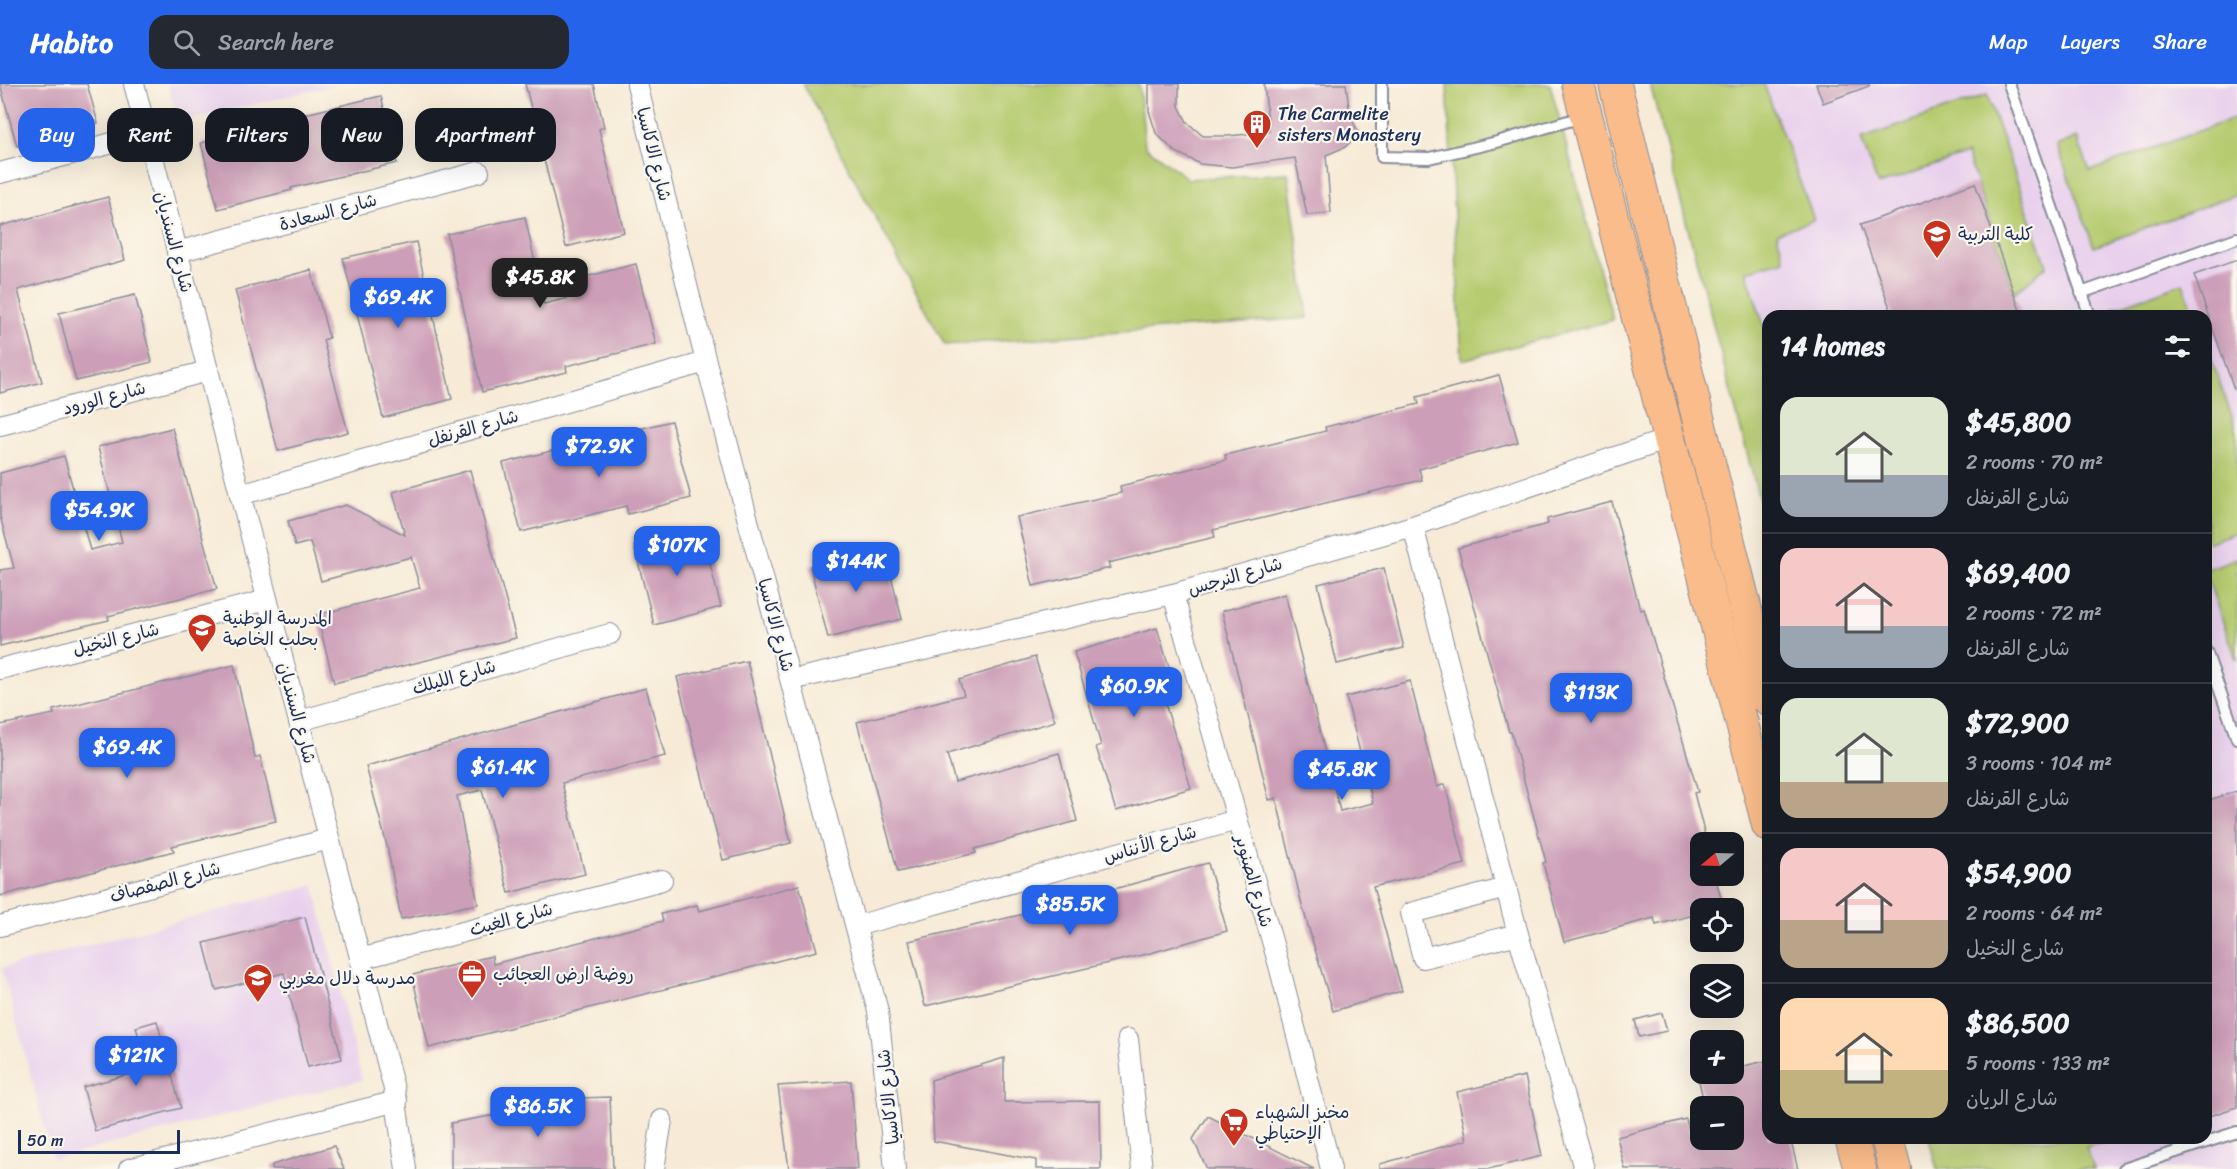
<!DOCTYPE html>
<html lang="en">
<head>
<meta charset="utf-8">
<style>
  :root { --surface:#171b24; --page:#242831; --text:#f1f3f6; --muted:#9ea1a6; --line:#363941; --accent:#2563eb }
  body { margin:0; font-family:Sriracha,"Playpen Sans Arabic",sans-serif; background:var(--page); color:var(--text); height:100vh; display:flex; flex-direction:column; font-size:22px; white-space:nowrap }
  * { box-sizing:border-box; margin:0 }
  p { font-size:20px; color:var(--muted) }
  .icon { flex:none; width:33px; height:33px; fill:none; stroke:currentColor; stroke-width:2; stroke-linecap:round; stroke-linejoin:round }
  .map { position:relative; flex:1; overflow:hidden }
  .details { position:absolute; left:1762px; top:226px; width:450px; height:834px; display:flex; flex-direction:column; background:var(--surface); border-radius:18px; box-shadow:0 6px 24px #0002 }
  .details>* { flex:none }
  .top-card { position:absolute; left:18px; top:24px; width:570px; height:54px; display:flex; gap:12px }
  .needle { width:39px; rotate:251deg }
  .buttons { position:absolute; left:1690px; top:748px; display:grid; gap:12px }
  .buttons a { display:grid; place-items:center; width:54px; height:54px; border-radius:12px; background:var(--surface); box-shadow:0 6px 24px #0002; font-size:30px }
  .scale { position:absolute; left:18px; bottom:15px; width:162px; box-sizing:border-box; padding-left:6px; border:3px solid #1b2f5e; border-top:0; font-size:16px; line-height:21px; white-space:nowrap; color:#1b2f5e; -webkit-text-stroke:4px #fbf7ec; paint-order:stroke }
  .price { position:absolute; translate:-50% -51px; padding:0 14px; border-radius:12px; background:var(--accent); color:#fff; font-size:20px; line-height:39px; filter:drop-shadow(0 2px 3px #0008) }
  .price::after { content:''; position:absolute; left:50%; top:36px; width:18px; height:14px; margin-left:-9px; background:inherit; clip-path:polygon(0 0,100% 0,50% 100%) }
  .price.current { background:#222; color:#fff }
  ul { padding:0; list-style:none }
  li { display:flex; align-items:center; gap:18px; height:150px; padding:0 18px }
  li+li { border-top:2px solid var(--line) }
  li span { display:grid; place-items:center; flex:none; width:168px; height:120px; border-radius:18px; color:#555 }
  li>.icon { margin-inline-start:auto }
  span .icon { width:72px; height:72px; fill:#fffc; stroke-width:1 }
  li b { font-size:26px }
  h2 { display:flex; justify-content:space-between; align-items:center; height:72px; padding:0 18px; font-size:26px }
  .tag { padding:0 21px; border-radius:18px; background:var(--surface); box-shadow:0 6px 24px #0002; font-size:21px; line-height:54px }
  .tag.current { background:var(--accent); color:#fff }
  header { display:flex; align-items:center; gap:36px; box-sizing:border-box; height:84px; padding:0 30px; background:var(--accent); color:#fff }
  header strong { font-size:28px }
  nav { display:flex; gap:33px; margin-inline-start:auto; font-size:21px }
  .search { width:420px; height:54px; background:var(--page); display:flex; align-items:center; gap:15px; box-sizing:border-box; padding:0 21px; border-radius:18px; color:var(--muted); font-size:22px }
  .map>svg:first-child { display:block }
</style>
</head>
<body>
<header>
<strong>Habito</strong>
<div class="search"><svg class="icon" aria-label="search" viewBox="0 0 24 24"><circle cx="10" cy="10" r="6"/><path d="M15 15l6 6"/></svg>Search here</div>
<nav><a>Map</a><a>Layers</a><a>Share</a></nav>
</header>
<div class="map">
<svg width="2237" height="1085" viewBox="0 0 2237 1085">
  <rect width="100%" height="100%" fill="#fbf7ec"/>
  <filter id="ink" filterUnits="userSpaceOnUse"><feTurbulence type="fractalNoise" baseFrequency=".0167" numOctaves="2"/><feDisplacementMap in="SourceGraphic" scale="12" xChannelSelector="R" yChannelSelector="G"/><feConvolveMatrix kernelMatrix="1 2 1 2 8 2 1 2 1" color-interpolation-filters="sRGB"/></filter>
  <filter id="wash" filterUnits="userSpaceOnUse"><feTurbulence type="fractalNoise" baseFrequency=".008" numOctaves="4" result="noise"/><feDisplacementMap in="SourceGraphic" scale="24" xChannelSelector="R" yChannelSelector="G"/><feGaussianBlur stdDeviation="1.35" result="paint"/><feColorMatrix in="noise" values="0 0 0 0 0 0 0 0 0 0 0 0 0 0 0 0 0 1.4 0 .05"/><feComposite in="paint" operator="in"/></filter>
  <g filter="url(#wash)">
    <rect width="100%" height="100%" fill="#f7ebd7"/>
    <g fill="#e9d1ed">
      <path d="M 168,0 L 336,0 L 178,39 Z"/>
      <path d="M 1650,0 L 2237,0 L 2237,1085 L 1937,1085 L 1929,1055 L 2206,1054 L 2206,232 L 1768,232 L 1768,449 Z"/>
      <path d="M 314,801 L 362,996 L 53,1075 L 2,884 Z"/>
    </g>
    <g fill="#b6cb6f" stroke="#687d66" stroke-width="1.5">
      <path d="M 803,0 L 1139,0 L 1145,62 L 1188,95 L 1288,89 L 1308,234 L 945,261 Z"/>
      <path d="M 1447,0 L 1550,0 L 1613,236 L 1462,276 Z"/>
      <path d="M 1650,0 L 1764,0 L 1814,136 L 1777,149 L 1784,176 L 1746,187 L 1768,254 L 1768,449 Z"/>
      <path d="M 1987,11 L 2047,182 L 2014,209 L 1967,70 L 1878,101 L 1861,55 Z"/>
      <path d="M 2237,33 L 2237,110 L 2094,163 L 2057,61 L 2077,54 L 2090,87 Z"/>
      <path d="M 2183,199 L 2195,232 L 2115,232 L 2112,225 Z"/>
      <path d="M 2207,263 L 2237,347 L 2237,448 L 2207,459 Z"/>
      <path d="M 2237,474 L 2237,577 L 2206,491 L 2207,485 Z"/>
      <path d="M 1929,1055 L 1929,1054 L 2117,1055 L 2086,1063 L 2094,1085 L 1937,1085 Z"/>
    </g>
    <g id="blocks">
      <g fill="#cc9eb7">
        <path d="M 0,0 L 87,0 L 98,39 L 17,62 Z"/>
        <path d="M 525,0 L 594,0 L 604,43 L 599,45 L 624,148 L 566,163 Z"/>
        <path d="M 1149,0 L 1179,0 L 1179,22 L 1187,38 L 1203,52 L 1228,52 L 1269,48 L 1264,0 L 1346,0 L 1350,32 L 1359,49 L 1345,63 L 1326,71 L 1331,129 L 1307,131 L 1295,74 L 1232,83 L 1200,80 L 1174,67 L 1156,49 L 1149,27 Z"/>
        <path d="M 1816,0 L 1869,0 L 1869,2 L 1823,19 Z"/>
        <path d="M 381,12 L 397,79 L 291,104 L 292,106 L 218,125 L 201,59 L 305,30 Z"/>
        <path d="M 1975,99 L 2022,232 L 1893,232 L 1860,141 Z"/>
        <path d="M 108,113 L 125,176 L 18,206 L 42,298 L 0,309 L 0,142 Z"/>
        <path d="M 525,133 L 544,220 L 577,212 L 573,196 L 636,180 L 656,260 L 566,282 L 567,288 L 482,308 L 447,150 Z"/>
        <path d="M 416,158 L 452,315 L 383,334 L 343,174 Z"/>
        <path d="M 2237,176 L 2237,305 L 2234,305 L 2194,191 Z"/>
        <path d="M 311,186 L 329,254 L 323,256 L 348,348 L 278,367 L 235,206 Z"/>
        <path d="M 135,211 L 152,278 L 76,297 L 59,229 Z"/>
        <path d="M 1499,291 L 1518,358 L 1419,385 L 1422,396 L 1213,446 L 1215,453 L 1108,479 L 1110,484 L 1033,502 L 1017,433 L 1121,409 L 1120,402 L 1226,376 L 1225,371 L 1326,347 L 1325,343 L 1419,320 L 1417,313 Z"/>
        <path d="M 671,337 L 691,414 L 628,430 L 626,422 L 521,448 L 503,379 Z"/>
        <path d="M 172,344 L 217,505 L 108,532 L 109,536 L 0,562 L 0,486 L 14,484 L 0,432 L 0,389 L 64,372 L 90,466 L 122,458 L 98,363 Z"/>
        <path d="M 470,386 L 516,554 L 334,599 L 317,531 L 420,504 L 411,473 L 321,497 L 310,458 L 295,462 L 288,437 L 346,421 L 405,451 L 393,408 Z"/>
        <path d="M 1612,418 L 1640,526 L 1644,525 L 1698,708 L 1694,709 L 1707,759 L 1701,759 L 1701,792 L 1715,792 L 1724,825 L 1701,825 L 1701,829 L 1656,841 L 1654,834 L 1564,858 L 1543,779 L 1546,778 L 1511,648 L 1509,648 L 1458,464 L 1548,440 L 1547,435 Z"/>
        <path d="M 701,445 L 721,523 L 654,541 L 634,462 Z"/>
        <path d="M 884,464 L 902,535 L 828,554 L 810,482 Z"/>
        <path d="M 1384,484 L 1404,564 L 1337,580 L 1318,500 Z"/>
        <path d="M 1285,510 L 1340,727 L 1373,719 L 1346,613 L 1410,597 L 1437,703 L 1445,700 L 1465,780 L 1373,803 L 1402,907 L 1333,927 L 1302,821 L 1276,714 L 1269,716 L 1222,527 Z"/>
        <path d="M 1157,544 L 1178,612 L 1164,616 L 1191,704 L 1116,727 L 1096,663 L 1101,661 L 1074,568 Z"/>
        <path d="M 1035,573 L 1055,637 L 947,670 L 955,698 L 1059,669 L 1077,737 L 975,765 L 976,769 L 898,788 L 857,638 L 964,611 L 959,596 Z"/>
        <path d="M 747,577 L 791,759 L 723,776 L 677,593 Z"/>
        <path d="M 234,581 L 255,674 L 260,672 L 276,737 L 172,762 L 174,767 L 0,812 L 0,641 L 54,630 L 53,626 Z"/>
        <path d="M 646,604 L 665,672 L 562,699 L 585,790 L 509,809 L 482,706 L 457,712 L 478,820 L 401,835 L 387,762 L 366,682 Z"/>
        <path d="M 2237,707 L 2237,1023 L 2206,1033 L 2206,717 Z"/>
        <path d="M 1208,779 L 1227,847 L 1147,870 L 925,922 L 909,857 L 1024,830 Z"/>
        <path d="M 799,801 L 817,867 L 429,964 L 412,891 L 492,872 L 493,880 L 663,837 L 661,830 L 697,821 L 699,827 Z"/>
        <path d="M 305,833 L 342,975 L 308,983 L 284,889 L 216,906 L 204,859 Z"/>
        <path d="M 1662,929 L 1667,947 L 1639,953 L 1635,936 Z"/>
        <path d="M 157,937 L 181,1024 L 95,1047 L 83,1003 L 148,985 L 136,943 Z"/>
        <path d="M 1004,974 L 1004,1018 L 1100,1017 L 1101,1085 L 1036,1085 L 1036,1076 L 934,1057 L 931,996 Z"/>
        <path d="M 1766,977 L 1768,989 L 1768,1054 L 1790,1054 L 1798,1085 L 1625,1085 L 1617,1053 L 1686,1035 L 1692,1056 L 1734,1056 L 1734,1023 L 1705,1023 L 1698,993 L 1734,990 L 1734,984 Z"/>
        <path d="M 1525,992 L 1542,1072 L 1488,1085 L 1380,1085 L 1380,1080 L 1467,1056 L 1457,1008 Z"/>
        <path d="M 851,997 L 858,1085 L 789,1085 L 778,1002 Z"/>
        <path d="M 610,1013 L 613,1085 L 451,1085 L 451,1039 L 547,1022 L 547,1015 Z"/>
        <path d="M 1208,1032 L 1314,1085 L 1207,1085 L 1193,1055 Z"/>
        <path d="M 334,1062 L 344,1085 L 272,1085 L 272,1081 Z"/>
      </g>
    </g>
  </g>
  <g filter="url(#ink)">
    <use href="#blocks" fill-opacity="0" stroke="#898d9a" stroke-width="1.5"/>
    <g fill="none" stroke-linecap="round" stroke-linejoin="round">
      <g stroke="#898d9a" stroke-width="14">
        <g id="lane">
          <path d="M 1382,0 L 1382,73 L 1429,74 L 1497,58 L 1585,32"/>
          <path d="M 2009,0 L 2090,232"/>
          <path d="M 2081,209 L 2237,154"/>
          <path d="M 2206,567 L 2237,655"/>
          <path d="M 2124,1085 L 2237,1048"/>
        </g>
      </g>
      <g stroke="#898d9a" stroke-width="22">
        <g id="street">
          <path d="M 134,0 L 394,1005 L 406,1085"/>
          <path d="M 637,0 L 706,278 L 878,927 L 895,1085"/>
          <path d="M 0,89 L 146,50"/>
          <path d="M 177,168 L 479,88"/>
          <path d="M 0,341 L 208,287"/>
          <path d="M 240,411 L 706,278"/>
          <path d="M 1413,442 L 1518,850 L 1584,1085"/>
          <path d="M 1173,510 L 1280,885 L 1331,1085"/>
          <path d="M 0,585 L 267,516"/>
          <path d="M 791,596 L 1173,510 L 1413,442 L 1671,354"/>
          <path d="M 299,637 L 610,550"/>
          <path d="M 1507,804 L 1411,829 L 1423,874 L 1518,850"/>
          <path d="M 0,842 L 329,755"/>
          <path d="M 856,842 L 1237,736"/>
          <path d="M 360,875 L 662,796"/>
          <path d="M 1128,955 L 1142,1085"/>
          <path d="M 129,1085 L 397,1017"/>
          <path d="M 654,1085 L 662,1036"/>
        </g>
      </g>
      <g stroke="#898d9a" stroke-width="34">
        <g id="primary">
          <path d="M 1578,0 L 1768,741"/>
          <path d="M 1615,0 L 1768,615"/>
          <path d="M 1851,1054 L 1860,1085"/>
          <path d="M 1887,1054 L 1895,1085"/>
        </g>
      </g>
      <use href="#lane" stroke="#fff" stroke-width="10"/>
      <use href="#street" stroke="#fff" stroke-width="20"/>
      <use href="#primary" stroke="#f9bc8a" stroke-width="32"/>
    </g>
  </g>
  <defs>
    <g id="building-pin" transform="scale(1.5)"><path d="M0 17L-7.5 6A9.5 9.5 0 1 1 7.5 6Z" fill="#c8321e" stroke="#fbf7ec"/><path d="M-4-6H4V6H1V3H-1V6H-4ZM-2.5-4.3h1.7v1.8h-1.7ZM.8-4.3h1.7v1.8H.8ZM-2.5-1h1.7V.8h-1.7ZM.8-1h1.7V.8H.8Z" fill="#fff"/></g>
    <g id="university-pin" transform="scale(1.5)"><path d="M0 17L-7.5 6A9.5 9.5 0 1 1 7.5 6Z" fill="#c8321e" stroke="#fbf7ec"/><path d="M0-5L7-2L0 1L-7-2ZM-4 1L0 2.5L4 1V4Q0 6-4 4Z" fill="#fff"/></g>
    <g id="school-pin" transform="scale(1.5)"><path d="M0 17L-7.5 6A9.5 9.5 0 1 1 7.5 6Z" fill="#c8321e" stroke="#fbf7ec"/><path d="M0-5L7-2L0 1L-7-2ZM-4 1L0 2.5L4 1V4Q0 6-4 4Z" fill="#fff"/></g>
    <g id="office-pin" transform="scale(1.5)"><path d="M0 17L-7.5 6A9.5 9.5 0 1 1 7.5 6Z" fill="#c8321e" stroke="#fbf7ec"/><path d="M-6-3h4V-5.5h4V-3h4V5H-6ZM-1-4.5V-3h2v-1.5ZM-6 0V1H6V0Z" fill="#fff"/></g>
    <g id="supermarket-pin" transform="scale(1.5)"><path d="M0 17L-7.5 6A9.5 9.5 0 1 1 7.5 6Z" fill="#c8321e" stroke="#fbf7ec"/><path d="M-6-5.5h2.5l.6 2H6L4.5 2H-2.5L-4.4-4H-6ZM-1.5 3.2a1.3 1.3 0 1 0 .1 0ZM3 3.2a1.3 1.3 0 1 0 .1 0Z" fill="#fff"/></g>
  </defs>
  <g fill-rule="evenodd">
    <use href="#building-pin" x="1257" y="40"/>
    <use href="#university-pin" x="1937" y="150"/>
    <use href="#school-pin" x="202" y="544"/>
    <use href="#office-pin" x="472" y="890"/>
    <use href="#school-pin" x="258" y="894"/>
    <use href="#supermarket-pin" x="1234" y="1038"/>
  </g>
  <g text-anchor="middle" stroke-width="4.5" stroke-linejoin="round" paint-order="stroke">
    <g font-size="18" fill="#1b2f5e" stroke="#fbf7ec" text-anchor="start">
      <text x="1278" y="36">The Carmelite<tspan x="1278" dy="21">sisters Monastery</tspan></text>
      <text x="1958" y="156">كلية التربية</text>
      <text x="223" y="540">المدرسة الوطنية<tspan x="223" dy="21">بحلب الخاصة</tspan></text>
      <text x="493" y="896">روضة ارض العجائب</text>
      <text x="279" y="900">مدرسة دلال مغربي</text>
      <text x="1255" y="1034">مخبز الشهباء<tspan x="1255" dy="21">الإحتياطي</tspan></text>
    </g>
    <g font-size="18" fill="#1b2f5e" stroke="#fbf7ec">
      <text transform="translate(654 70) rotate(76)" y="6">شارع الاكاسيا</text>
      <text transform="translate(328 128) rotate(-15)" y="6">شارع السعادة</text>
      <text transform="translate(174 158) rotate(75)" y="6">شارع السنديان</text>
      <text transform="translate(104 314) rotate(-15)" y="6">شارع الورود</text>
      <text transform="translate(473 344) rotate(-16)" y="6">شارع القرنفل</text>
      <text transform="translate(1235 492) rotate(-16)" y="6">شارع النرجس</text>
      <text transform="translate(776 541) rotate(75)" y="6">شارع الاكاسيا</text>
      <text transform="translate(116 555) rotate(-14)" y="6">شارع النخيل</text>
      <text transform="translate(454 593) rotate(-16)" y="6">شارع الليلك</text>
      <text transform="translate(297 629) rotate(75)" y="6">شارع السنديان</text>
      <text transform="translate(1150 760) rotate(-16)" y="6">شارع الأنناس</text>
      <text transform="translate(1254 797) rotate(74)" y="6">شارع الصنوبر</text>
      <text transform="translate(165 798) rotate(-15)" y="6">شارع الصفصاف</text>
      <text transform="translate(511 835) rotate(-15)" y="6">شارع الغيث</text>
      <text transform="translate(888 1013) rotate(-96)" y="6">شارع الاكاسيا</text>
    </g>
  </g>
</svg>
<div class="buttons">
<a><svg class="needle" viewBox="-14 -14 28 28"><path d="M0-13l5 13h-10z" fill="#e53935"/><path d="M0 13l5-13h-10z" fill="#9ea1a6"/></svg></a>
<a><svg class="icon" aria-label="locate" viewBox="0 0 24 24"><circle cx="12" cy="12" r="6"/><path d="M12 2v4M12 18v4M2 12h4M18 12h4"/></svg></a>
<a><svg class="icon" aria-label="layers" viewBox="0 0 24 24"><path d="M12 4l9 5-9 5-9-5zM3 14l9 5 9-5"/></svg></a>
<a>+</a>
<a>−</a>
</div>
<div class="scale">50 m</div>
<b class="price current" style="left:540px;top:225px">$45.8K</b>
<b class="price" style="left:398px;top:245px">$69.4K</b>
<b class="price" style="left:599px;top:394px">$72.9K</b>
<b class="price" style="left:99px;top:458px">$54.9K</b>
<b class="price" style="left:677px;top:493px">$107K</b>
<b class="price" style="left:856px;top:509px">$144K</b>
<b class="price" style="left:1134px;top:634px">$60.9K</b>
<b class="price" style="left:1591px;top:640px">$113K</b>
<b class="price" style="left:127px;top:695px">$69.4K</b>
<b class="price" style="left:503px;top:715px">$61.4K</b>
<b class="price" style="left:1342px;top:717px">$45.8K</b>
<b class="price" style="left:1070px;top:852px">$85.5K</b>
<b class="price" style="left:136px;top:1003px">$121K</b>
<b class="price" style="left:538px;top:1054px">$86.5K</b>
<div class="top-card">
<a class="tag current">Buy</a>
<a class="tag">Rent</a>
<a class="tag">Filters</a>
<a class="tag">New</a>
<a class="tag">Apartment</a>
</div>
<section class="details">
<h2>14 homes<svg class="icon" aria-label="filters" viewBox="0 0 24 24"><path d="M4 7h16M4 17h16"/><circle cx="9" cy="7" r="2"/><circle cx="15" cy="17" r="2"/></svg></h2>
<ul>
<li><span style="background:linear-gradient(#dfe7d0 65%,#9aa5b1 0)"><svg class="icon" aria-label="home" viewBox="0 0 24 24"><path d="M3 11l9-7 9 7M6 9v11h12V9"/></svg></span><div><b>$45,800</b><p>2 rooms · 70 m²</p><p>شارع القرنفل</p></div></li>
<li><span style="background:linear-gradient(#f6c9c9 65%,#9aa5b1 0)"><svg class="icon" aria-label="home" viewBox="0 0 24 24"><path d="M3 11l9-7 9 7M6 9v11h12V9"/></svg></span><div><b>$69,400</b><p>2 rooms · 72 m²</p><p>شارع القرنفل</p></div></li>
<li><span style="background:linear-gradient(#dfe7d0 70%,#b9a48a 0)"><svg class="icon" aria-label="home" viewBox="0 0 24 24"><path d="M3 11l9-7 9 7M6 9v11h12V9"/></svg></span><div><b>$72,900</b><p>3 rooms · 104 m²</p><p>شارع القرنفل</p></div></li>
<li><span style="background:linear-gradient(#f6c9c9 60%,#b9a48a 0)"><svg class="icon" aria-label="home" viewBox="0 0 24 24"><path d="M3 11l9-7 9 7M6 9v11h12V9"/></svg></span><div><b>$54,900</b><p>2 rooms · 64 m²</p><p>شارع النخيل</p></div></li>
<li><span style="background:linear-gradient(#ffd9b3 60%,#c2b280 0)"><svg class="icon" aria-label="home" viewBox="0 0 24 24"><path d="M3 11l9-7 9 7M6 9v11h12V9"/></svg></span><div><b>$86,500</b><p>5 rooms · 133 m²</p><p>شارع الريان</p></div></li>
</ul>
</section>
</div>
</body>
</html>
